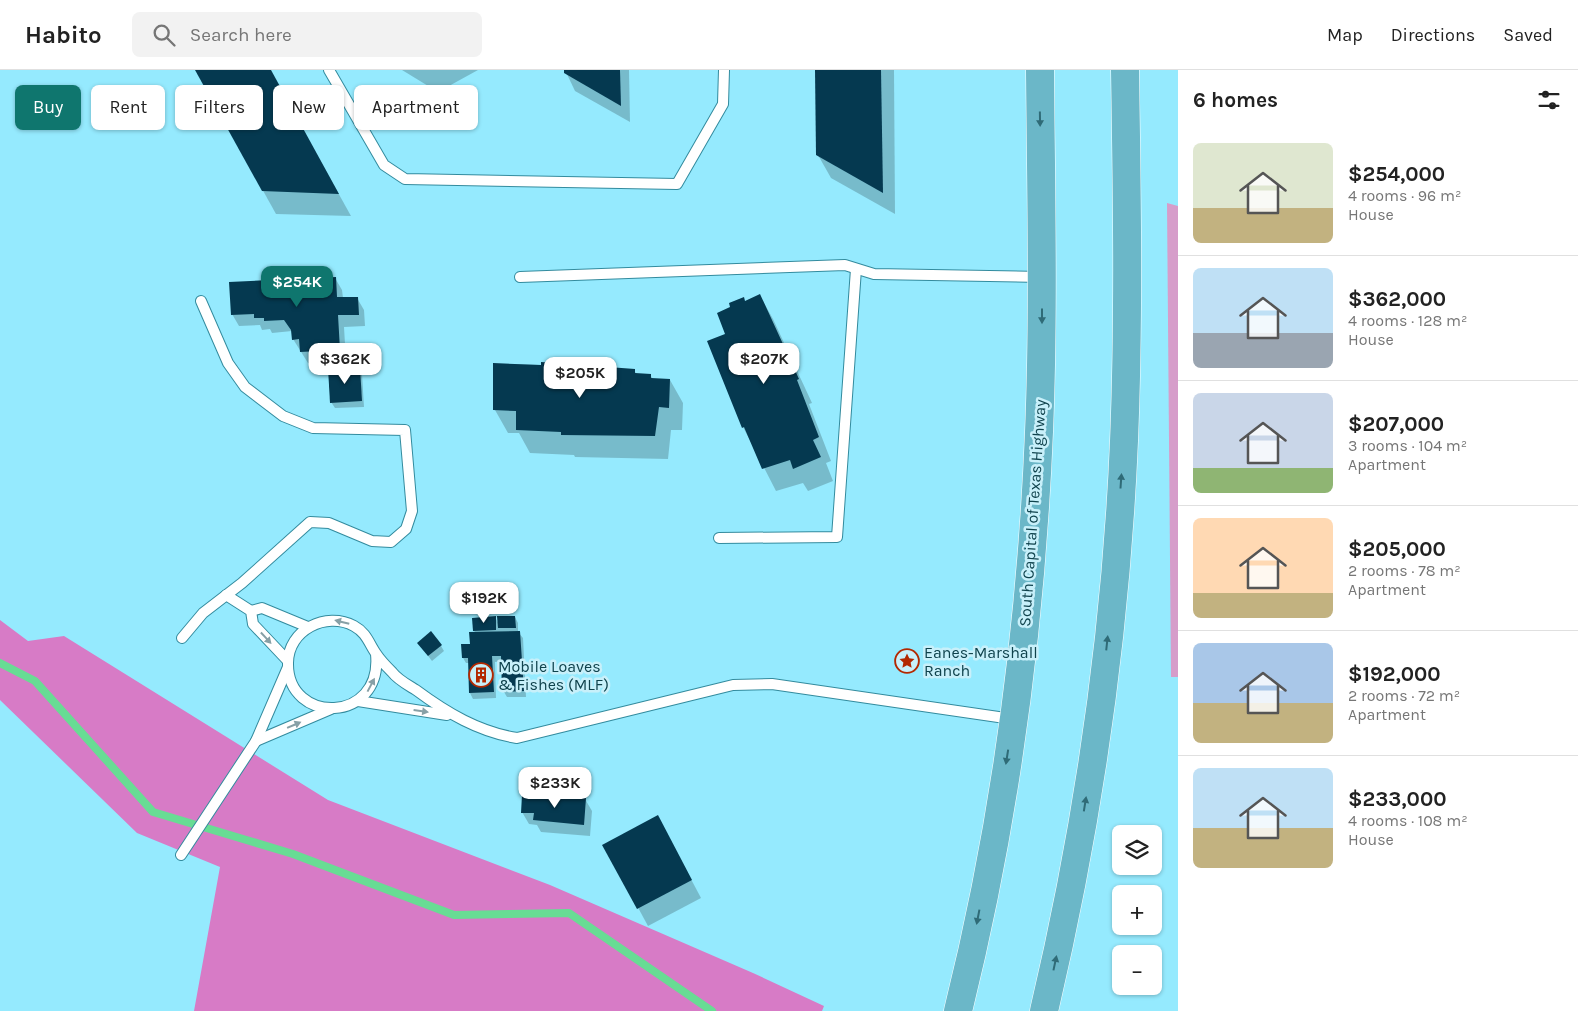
<!DOCTYPE html>
<html lang="en">
<head>
<meta charset="utf-8">
<style>
  :root { --surface:#fff; --page:#f2f2f2; --text:#222; --muted:#767676; --line:#e0e0e0; --accent:#0f766e }
  body { margin:0; font-family:Karla,sans-serif; background:var(--page); color:var(--text); height:100vh; display:flex; flex-direction:column; font-size:19px; white-space:nowrap }
  * { box-sizing:border-box; margin:0 }
  p { font-size:16px; color:var(--muted) }
  .icon { flex:none; width:28px; height:28px; fill:none; stroke:currentColor; stroke-width:2; stroke-linecap:round; stroke-linejoin:round }
  .map { position:relative; flex:1; overflow:hidden }
  .details { display:flex; flex-direction:column; background:var(--surface); width:400px }
  .details>* { flex:none }
  .guide { position:absolute; left:15px; top:15px; width:475px; height:45px; display:flex; gap:10px }
  .buttons { position:absolute; left:1112px; top:755px; display:grid; gap:10px }
  .buttons a { display:grid; place-items:center; width:50px; height:50px; border-radius:8px; background:var(--surface); box-shadow:0 1px 4px #0004; font-size:25px }
  .price { position:absolute; translate:-50% -42px; padding:0 11px; border-radius:10px; background:#fff; color:#222; font-size:16px; line-height:32px; filter:drop-shadow(0 1px 2px #0008) }
  .price::after { content:''; position:absolute; left:50%; top:30px; width:15px; height:11px; margin-left:-8px; background:inherit; clip-path:polygon(0 0,100% 0,50% 100%) }
  .price.selected { background:var(--accent); color:#fff }
  ul { padding:0; list-style:none }
  li { display:flex; align-items:center; gap:15px; height:125px; padding:0 15px }
  li+li { border-top:1px solid var(--line) }
  li span { display:grid; place-items:center; flex:none; width:140px; height:100px; border-radius:8px; color:#555 }
  li>.icon { margin-inline-start:auto }
  span .icon { width:60px; height:60px; fill:#fffc; stroke-width:1 }
  li b { font-size:21px }
  h2 { display:flex; justify-content:space-between; align-items:center; height:60px; padding:0 15px; font-size:21px }
  .pill { padding:0 18px; border-radius:8px; background:var(--surface); box-shadow:0 1px 4px #0004; font-size:18px; line-height:45px }
  .pill.selected { background:var(--accent); color:#fff }
  header { display:flex; align-items:center; gap:30px; box-sizing:border-box; height:70px; padding:0 25px; background:var(--surface); border-bottom:1px solid var(--line) }
  header strong { font-size:24px }
  nav { display:flex; gap:28px; margin-inline-start:auto; font-size:18px }
  .search { width:350px; height:45px; background:var(--page); display:flex; align-items:center; gap:12px; box-sizing:border-box; padding:0 18px; border-radius:8px; color:var(--muted); font-size:19px }
  main { display:flex; flex:1; min-height:0 }
  .map>svg:first-child { display:block }
</style>
</head>
<body>
<header>
<strong>Habito</strong>
<div class="search"><svg class="icon" aria-label="search" viewBox="0 0 24 24"><circle cx="10" cy="10" r="6"/><path d="M15 15l6 6"/></svg>Search here</div>
<nav><a>Map</a><a>Directions</a><a>Saved</a></nav>
</header>
<main>
<div class="map">
<svg width="1178" height="941" viewBox="0 0 1178 941">
  <rect width="100%" height="100%" fill="#95eafe"/>
  <path fill="#d69dca" d="M 1167,133 L 1178,136 L 1178,607 L 1171,607 Z"/>
  <path fill="#d77bc6" d="M 0,550 L 28,571 L 64,566 L 328,730 L 550,815 L 753,903 L 824,936 L 822,941 L 194,941 L 220,797 L 137,763 L 0,630 Z"/>
  <g fill="#0003">
    <path d="M 196,0 L 270,0 L 351,146 L 276,144 Z"/>
    <path d="M 402,0 L 478,0 L 438,22 Z"/>
    <path d="M 565,0 L 629,0 L 630,52 L 575,21 Z"/>
    <path d="M 816,0 L 894,0 L 895,144 L 831,108 L 818,85 Z"/>
    <path d="M 335,208 L 342,220 L 343,228 L 357,228 L 364,240 L 365,256 L 344,257 L 346,291 L 308,293 L 293,269 L 292,261 L 272,263 L 270,259 L 262,260 L 260,255 L 239,256 L 232,244 Z"/>
    <path d="M 760,226 L 773,249 L 812,333 L 809,334 L 831,391 L 826,393 L 833,411 L 808,421 L 803,413 L 776,421 L 743,357 L 727,264 L 745,232 Z"/>
    <path d="M 494,294 L 586,296 L 634,301 L 637,304 L 650,305 L 653,309 L 670,310 L 683,333 L 682,360 L 671,360 L 668,389 L 575,387 L 574,385 L 530,383 L 519,363 L 508,363 L 495,340 Z"/>
    <path d="M 359,298 L 362,304 L 364,337 L 335,338 L 331,332 Z"/>
    <path d="M 495,547 L 499,554 L 515,547 L 518,553 L 518,562 L 523,568 L 526,627 L 507,627 L 504,622 L 503,591 L 495,592 L 496,628 L 473,629 L 470,623 L 469,593 L 466,593 L 463,588 L 471,575 L 476,563 L 474,561 Z"/>
    <path d="M 418,573 L 441,576 L 444,581 L 432,591 Z"/>
    <path d="M 585,729 L 592,741 L 590,766 L 541,762 L 537,755 L 529,754 L 522,742 Z"/>
    <path d="M 667,764 L 701,828 L 648,856 L 604,775 Z"/>
  </g>
  <g fill="none" stroke-linecap="round" stroke-linejoin="round">
    <path stroke="#68dc94" stroke-width="8" d="M 0,593 L 35,611 L 153,742 L 293,784 L 454,845 L 569,843 L 712,941"/>
  </g>
  <g fill="#053950">
    <path d="M 195,0 L 271,0 L 339,124 L 262,121 Z"/>
    <path d="M 564,0 L 620,0 L 621,36 L 564,3 Z"/>
    <path d="M 815,0 L 881,0 L 883,123 L 816,85 Z"/>
    <path d="M 336,207 L 337,227 L 358,227 L 359,245 L 338,245 L 340,280 L 300,282 L 299,269 L 292,270 L 291,260 L 284,250 L 264,251 L 264,248 L 254,248 L 254,244 L 231,245 L 229,212 Z"/>
    <path d="M 760,224 L 799,309 L 797,310 L 819,367 L 813,370 L 821,387 L 793,399 L 790,390 L 762,399 L 744,357 L 742,358 L 707,271 L 725,264 L 717,243 L 730,237 L 729,233 L 744,227 L 745,231 Z"/>
    <path d="M 541,292 L 635,299 L 635,303 L 651,304 L 651,308 L 670,309 L 669,338 L 659,337 L 655,366 L 561,365 L 561,362 L 516,360 L 516,341 L 493,340 L 493,293 L 541,295 Z"/>
    <path d="M 360,297 L 362,331 L 330,333 L 328,298 Z"/>
    <path d="M 496,546 L 496,560 L 473,561 L 472,548 Z"/>
    <path d="M 497,546 L 515,546 L 516,558 L 498,558 Z"/>
    <path d="M 431,561 L 442,575 L 428,586 L 417,573 Z"/>
    <path d="M 520,561 L 524,621 L 502,622 L 501,586 L 492,586 L 494,622 L 469,623 L 468,588 L 462,588 L 461,574 L 470,574 L 469,562 Z"/>
    <path d="M 522,725 L 586,728 L 584,755 L 533,750 L 534,743 L 521,743 Z"/>
    <path d="M 658,745 L 692,810 L 637,839 L 602,775 Z"/>
  </g>
  <g fill="none" stroke-linecap="round" stroke-linejoin="round">
    <g stroke="#338b9e" stroke-width="12">
      <g id="service">
        <path d="M 329,0 L 384,95 L 405,109 L 677,114 L 723,34 L 724,0"/>
        <path d="M 520,207 L 845,195 L 874,204 L 1041,207"/>
        <path d="M 719,468 L 837,467 L 856,199"/>
        <path d="M 226,525 L 251,541 L 253,554 L 288,591"/>
        <path d="M 251,541 L 262,538 L 308,557"/>
        <path d="M 182,568 L 203,543 L 242,513 L 310,452 L 329,453 L 372,471 L 391,472 L 406,459 L 412,441 L 405,360 L 313,358 L 283,346 L 245,317 L 228,293 L 201,231"/>
        <path d="M 376,584 C 383,654 287,655 288,593 C 288,560 326,541 354,556 C 367,563 369,574 377,585 C 381,591 387,597 392,602 C 398,610 408,615 416,620 C 447,643 479,662 517,668 L 733,615 L 772,614 L 1012,649"/>
        <path d="M 358,631 L 447,645"/>
        <path d="M 256,671 L 331,639"/>
        <path d="M 181,785 L 256,671 L 288,597"/>
      </g>
    </g>
    <g stroke="#fff" stroke-width="29">
      <g id="trunk">
        <path d="M 958,941 C 1005,753 1031,556 1039,362 C 1044,241 1041,121 1040,0"/>
        <path d="M 1044,941 C 1088,755 1116,562 1124,371 C 1129,248 1127,124 1125,0"/>
      </g>
    </g>
    <use href="#service" stroke="#fff" stroke-width="10"/>
    <use href="#trunk" stroke="#6bb7c8" stroke-width="28"/>
  </g>
  <defs><path id="oneway-solid" d="M-6-.8H1V-3.2L6.5 0L1 3.2V.8H-6Z" transform="scale(1.25)"/></defs>
  <g fill="#2f6b77">
    <use href="#oneway-solid" transform="translate(1040 49) rotate(89)"/>
    <use href="#oneway-solid" transform="translate(1042 246) rotate(90)"/>
    <use href="#oneway-solid" transform="translate(1121 411) rotate(-86)"/>
    <use href="#oneway-solid" transform="translate(1107 573) rotate(-84)"/>
    <use href="#oneway-solid" transform="translate(1007 687) rotate(99)"/>
    <use href="#oneway-solid" transform="translate(1085 734) rotate(-81)"/>
    <use href="#oneway-solid" transform="translate(978 847) rotate(101)"/>
    <use href="#oneway-solid" transform="translate(1055 893) rotate(-78)"/>
  </g>
  <g fill="#87a0a6">
    <use href="#oneway-solid" transform="translate(342 552) rotate(-166)"/>
    <use href="#oneway-solid" transform="translate(266 568) rotate(47)"/>
    <use href="#oneway-solid" transform="translate(371 615) rotate(-62)"/>
    <use href="#oneway-solid" transform="translate(421 641) rotate(8)"/>
    <use href="#oneway-solid" transform="translate(294 655) rotate(-23)"/>
  </g>
  <defs>
    <g id="sight-ring" transform="scale(1.25)"><circle r="9.5" fill="#c8f0fa" stroke="#b32800" stroke-width="1.5"/><path d="M0-6L1.8-2.2L6-1.7L2.9 1.2L3.7 5.4L0 3.3L-3.7 5.4L-2.9 1.2L-6-1.7L-1.8-2.2Z" fill="#b32800"/></g>
    <g id="building-ring" transform="scale(1.25)"><circle r="9.5" fill="#c8f0fa" stroke="#b32800" stroke-width="1.5"/><path d="M-4-6H4V6H1V3H-1V6H-4ZM-2.5-4.3h1.7v1.8h-1.7ZM.8-4.3h1.7v1.8H.8ZM-2.5-1h1.7V.8h-1.7ZM.8-1h1.7V.8H.8Z" fill="#b32800"/></g>
  </defs>
  <g fill-rule="evenodd">
    <use href="#sight-ring" x="907" y="591"/>
    <use href="#building-ring" x="481" y="605"/>
  </g>
  <g text-anchor="middle" stroke-width="5" stroke-linejoin="round" paint-order="stroke">
    <g font-size="16" fill="#0f424c" stroke="#c8f0fa">
      <text transform="translate(1032 443) rotate(-86)" y="6">South Capital of Texas Highway</text>
    </g>
    <g font-size="16" fill="#0f424c" stroke="#c8f0fa" text-anchor="start">
      <text x="924" y="588">Eanes-Marshall<tspan x="924" dy="18">Ranch</tspan></text>
      <text x="498" y="602">Mobile Loaves<tspan x="498" dy="18">&amp; Fishes (MLF)</tspan></text>
    </g>
  </g>
</svg>
<div class="buttons">
<a><svg class="icon" aria-label="layers" viewBox="0 0 24 24"><path d="M12 4l9 5-9 5-9-5zM3 14l9 5 9-5"/></svg></a>
<a>+</a>
<a>−</a>
</div>
<b class="price selected" style="left:297px;top:238px">$254K</b>
<b class="price" style="left:345px;top:315px">$362K</b>
<b class="price" style="left:764px;top:315px">$207K</b>
<b class="price" style="left:580px;top:329px">$205K</b>
<b class="price" style="left:484px;top:554px">$192K</b>
<b class="price" style="left:555px;top:739px">$233K</b>
<div class="guide">
<a class="pill selected">Buy</a>
<a class="pill">Rent</a>
<a class="pill">Filters</a>
<a class="pill">New</a>
<a class="pill">Apartment</a>
</div>
</div>
<section class="details">
<h2>6 homes<svg class="icon" aria-label="filters" viewBox="0 0 24 24"><path d="M4 7h16M4 17h16"/><circle cx="9" cy="7" r="2"/><circle cx="15" cy="17" r="2"/></svg></h2>
<ul>
<li><span style="background:linear-gradient(#dfe7d0 65%,#c2b280 0)"><svg class="icon" aria-label="home" viewBox="0 0 24 24"><path d="M3 11l9-7 9 7M6 9v11h12V9"/></svg></span><div><b>$254,000</b><p>4 rooms · 96 m²</p><p>House</p></div></li>
<li><span style="background:linear-gradient(#bfe0f5 65%,#9aa5b1 0)"><svg class="icon" aria-label="home" viewBox="0 0 24 24"><path d="M3 11l9-7 9 7M6 9v11h12V9"/></svg></span><div><b>$362,000</b><p>4 rooms · 128 m²</p><p>House</p></div></li>
<li><span style="background:linear-gradient(#c9d6e8 75%,#8fb573 0)"><svg class="icon" aria-label="home" viewBox="0 0 24 24"><path d="M3 11l9-7 9 7M6 9v11h12V9"/></svg></span><div><b>$207,000</b><p>3 rooms · 104 m²</p><p>Apartment</p></div></li>
<li><span style="background:linear-gradient(#ffd9b3 75%,#c2b280 0)"><svg class="icon" aria-label="home" viewBox="0 0 24 24"><path d="M3 11l9-7 9 7M6 9v11h12V9"/></svg></span><div><b>$205,000</b><p>2 rooms · 78 m²</p><p>Apartment</p></div></li>
<li><span style="background:linear-gradient(#a9c7e8 60%,#c2b280 0)"><svg class="icon" aria-label="home" viewBox="0 0 24 24"><path d="M3 11l9-7 9 7M6 9v11h12V9"/></svg></span><div><b>$192,000</b><p>2 rooms · 72 m²</p><p>Apartment</p></div></li>
<li><span style="background:linear-gradient(#bfe0f5 60%,#c2b280 0)"><svg class="icon" aria-label="home" viewBox="0 0 24 24"><path d="M3 11l9-7 9 7M6 9v11h12V9"/></svg></span><div><b>$233,000</b><p>4 rooms · 108 m²</p><p>House</p></div></li>
</ul>
</section>
</main>
</body>
</html>
